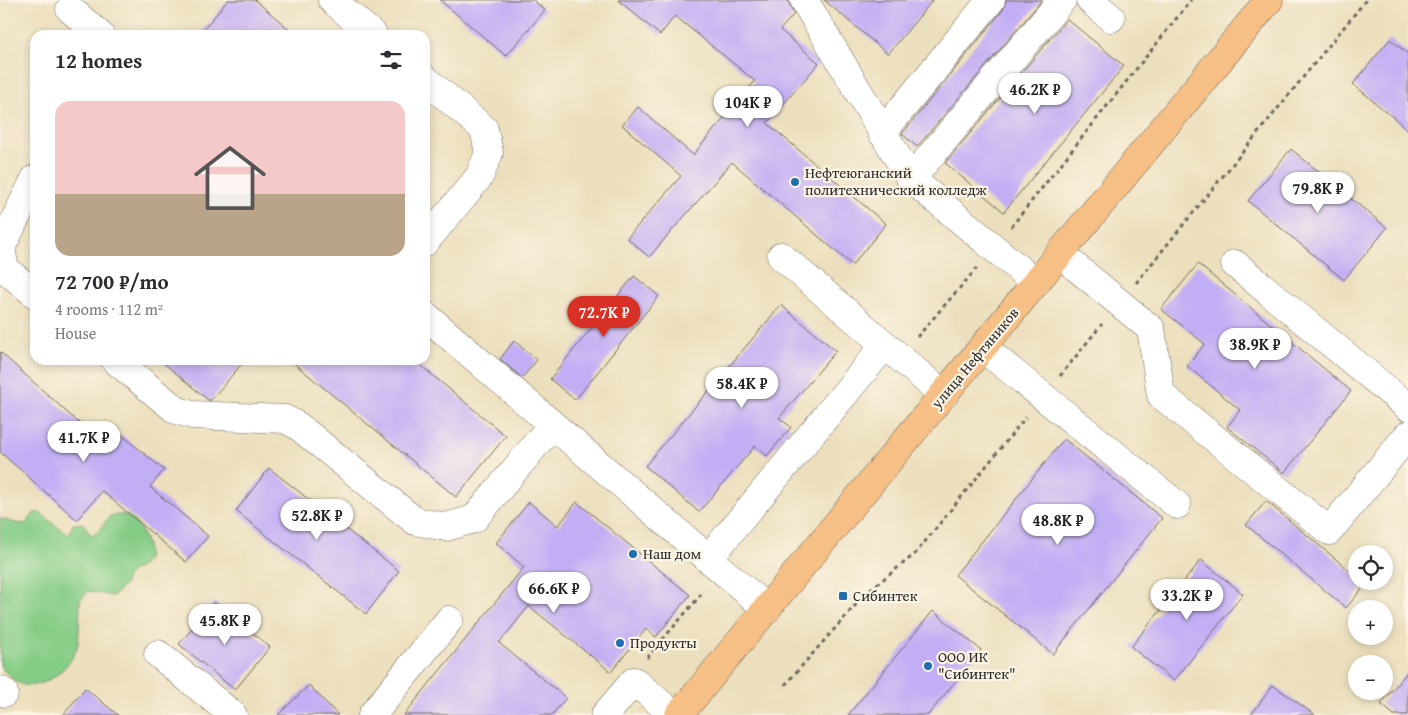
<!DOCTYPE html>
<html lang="en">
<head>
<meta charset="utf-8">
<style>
  :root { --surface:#fff; --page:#f2f2f3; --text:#2b2b33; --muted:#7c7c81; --accent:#d93025 }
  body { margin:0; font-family:"Gentium Book Plus",serif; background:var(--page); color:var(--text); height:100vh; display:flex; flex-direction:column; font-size:19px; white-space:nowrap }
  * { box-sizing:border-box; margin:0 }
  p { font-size:16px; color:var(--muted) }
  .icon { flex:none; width:28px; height:28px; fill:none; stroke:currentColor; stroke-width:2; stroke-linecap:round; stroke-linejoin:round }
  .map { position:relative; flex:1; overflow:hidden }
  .details { position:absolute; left:30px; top:30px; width:400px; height:335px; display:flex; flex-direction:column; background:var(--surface); border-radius:15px; box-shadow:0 2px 8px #0003 }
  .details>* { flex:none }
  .controls { position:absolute; left:1348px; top:545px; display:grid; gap:10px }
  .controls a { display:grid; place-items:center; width:45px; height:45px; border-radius:50%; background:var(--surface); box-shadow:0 2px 8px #0003; font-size:25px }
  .price { position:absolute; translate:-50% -42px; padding:0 11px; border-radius:18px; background:#fff; color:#222; font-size:16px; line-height:32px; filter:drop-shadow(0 1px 2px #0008) }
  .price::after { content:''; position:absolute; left:50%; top:30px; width:15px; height:11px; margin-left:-8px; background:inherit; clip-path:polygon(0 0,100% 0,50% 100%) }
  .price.active { background:var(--accent); color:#fff }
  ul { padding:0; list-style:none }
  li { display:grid; align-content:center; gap:10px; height:265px; padding:0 25px }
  li span { display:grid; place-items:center; height:155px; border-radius:15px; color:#555 }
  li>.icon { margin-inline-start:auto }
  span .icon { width:90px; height:90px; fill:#fffc; stroke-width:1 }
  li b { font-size:21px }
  h2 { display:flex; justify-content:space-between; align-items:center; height:60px; padding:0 25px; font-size:21px }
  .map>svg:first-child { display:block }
</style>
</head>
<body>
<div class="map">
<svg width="1408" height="715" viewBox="0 0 1408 715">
  <rect width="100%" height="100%" fill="#fcf5e5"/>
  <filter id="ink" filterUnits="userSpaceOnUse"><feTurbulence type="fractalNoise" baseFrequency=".02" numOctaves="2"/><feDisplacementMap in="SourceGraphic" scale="10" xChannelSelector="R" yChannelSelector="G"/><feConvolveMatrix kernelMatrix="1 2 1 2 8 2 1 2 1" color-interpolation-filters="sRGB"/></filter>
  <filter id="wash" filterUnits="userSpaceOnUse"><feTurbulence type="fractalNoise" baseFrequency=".0096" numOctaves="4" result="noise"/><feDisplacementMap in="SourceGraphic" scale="20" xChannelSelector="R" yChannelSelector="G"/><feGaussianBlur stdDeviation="1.12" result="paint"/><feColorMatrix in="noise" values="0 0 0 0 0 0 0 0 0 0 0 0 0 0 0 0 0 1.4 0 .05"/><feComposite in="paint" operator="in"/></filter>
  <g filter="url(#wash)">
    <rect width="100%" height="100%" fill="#ecdfbd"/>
    <path fill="#86cd87" stroke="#587c59" d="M 35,512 L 40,513 L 63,531 L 70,533 L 73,524 L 83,523 L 91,535 L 97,533 L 110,516 C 114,516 121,514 125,515 C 138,519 153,548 146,561 C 142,569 137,567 131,572 C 126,576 127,580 124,585 C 122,589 116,593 113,596 L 88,591 L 80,600 C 79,614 80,630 78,643 C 74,665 46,689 24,685 C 14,683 6,672 0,666 L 0,518 L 15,523 L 26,524 Z"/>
    <g id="blocks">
      <g fill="#c2aef4">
        <path d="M 228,0 L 255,0 L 296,35 L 199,35 Z"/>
        <path d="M 440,0 L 533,0 L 545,10 L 506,56 Z"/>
        <path d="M 618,0 L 788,0 L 794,14 L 780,30 L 819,63 L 767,123 L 886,224 L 852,265 L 732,162 L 649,257 L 627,238 L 681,176 L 622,125 L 638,107 L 693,155 L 755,81 L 675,16 L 660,35 Z"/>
        <path d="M 824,0 L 933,0 L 888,54 Z"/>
        <path d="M 1006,0 L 1042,0 L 917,147 L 902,134 L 1003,10 Z"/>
        <path d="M 1067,19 L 1124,66 L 1004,212 L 945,163 Z"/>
        <path d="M 1390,39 L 1408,54 L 1408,130 L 1353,84 Z"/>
        <path d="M 1291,149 L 1387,228 L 1344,280 L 1248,201 Z"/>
        <path d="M 1198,264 L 1351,391 L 1284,473 L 1227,427 L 1240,410 L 1187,366 L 1205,344 L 1161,309 Z"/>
        <path d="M 634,276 L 659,296 L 575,400 L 550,379 Z"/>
        <path d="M 781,305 L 836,351 L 779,418 L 791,427 L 767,456 L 755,446 L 699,512 L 645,466 Z"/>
        <path d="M 514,341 L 537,360 L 522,378 L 500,359 Z"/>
        <path d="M 0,352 L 109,450 L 122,435 L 164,470 L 150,487 L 208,536 L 186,562 L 102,491 L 77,520 L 0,452 Z"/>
        <path d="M 160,360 L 245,360 L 211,400 L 208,400 Z"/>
        <path d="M 290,360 L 414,360 L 506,436 L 456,497 Z"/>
        <path d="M 1064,439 L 1162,518 L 1053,654 L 955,575 Z"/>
        <path d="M 269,468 L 399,571 L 366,614 L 236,511 Z"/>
        <path d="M 1266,501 L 1356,576 L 1356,581 L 1363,581 L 1366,584 L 1346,608 L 1246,525 Z"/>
        <path d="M 529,502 L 558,526 L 577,502 L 690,595 L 656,637 L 646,629 L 611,672 L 529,606 L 499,643 L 566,698 L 552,715 L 404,715 L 524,567 L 496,543 Z"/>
        <path d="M 1201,560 L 1243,594 L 1174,681 L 1131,647 Z"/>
        <path d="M 214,602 L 270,647 L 235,690 L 179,644 Z"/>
        <path d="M 933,611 L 981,650 L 928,715 L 848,715 Z"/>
        <path d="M 1408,671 L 1408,715 L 1394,715 L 1381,704 Z"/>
        <path d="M 309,685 L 338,715 L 278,715 Z"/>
        <path d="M 1273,685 L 1315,715 L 1251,715 Z"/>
        <path d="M 85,688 L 118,715 L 63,715 Z"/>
      </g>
    </g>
  </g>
  <g filter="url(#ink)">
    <use href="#blocks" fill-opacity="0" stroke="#6f6a5e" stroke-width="1"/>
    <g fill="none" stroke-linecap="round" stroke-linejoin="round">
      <g stroke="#6f6a5e" stroke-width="29">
        <g id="minor">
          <path d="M 332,0 L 373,35"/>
          <path d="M 804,0 L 910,178 L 1036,283"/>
          <path d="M 1090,0 L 1111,18"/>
          <path d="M 70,9 L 100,35"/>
          <path d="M 425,79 L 484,129 L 489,153 L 479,177 L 425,242"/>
          <path d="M 882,133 L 991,0"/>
          <path d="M 35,179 L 1,248 L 5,269 L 35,294"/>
          <path d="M 911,179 L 1062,0"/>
          <path d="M 1060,254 L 1151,329 L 1161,395 L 1329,531 L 1408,435"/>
          <path d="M 781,256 L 885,345"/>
          <path d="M 1235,264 L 1408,407"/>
          <path d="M 425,315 L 767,609"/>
          <path d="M 983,348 L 1177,505"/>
          <path d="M 115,360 L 176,410 L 192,415 L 285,419 L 298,426 L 415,521 L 446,527 L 474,519 L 552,425"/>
          <path d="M 708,559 L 885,345 L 944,395"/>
          <path d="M 158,654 L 233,715"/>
          <path d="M 0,690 L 4,693"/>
          <path d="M 372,715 L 449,620"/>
          <path d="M 605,715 L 634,681 L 674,715"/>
        </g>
      </g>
      <g stroke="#6f6a5e" stroke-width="29">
        <path id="major" d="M 679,715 L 1269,0"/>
      </g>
      <g stroke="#6f6a5e" stroke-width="3" stroke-dasharray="4 4" stroke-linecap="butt">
        <path d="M 1011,227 L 1191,0"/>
        <path d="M 1136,283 L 1366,0"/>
        <path d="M 917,337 L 977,268"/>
        <path d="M 1060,376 L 1102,324"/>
        <path d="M 647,658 L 704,591"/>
        <path d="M 785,685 L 867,592 L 915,554 L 1026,417"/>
      </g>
      <use href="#minor" stroke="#fff" stroke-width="28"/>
      <use href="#major" stroke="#f5bf86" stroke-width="28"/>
    </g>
  </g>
  <g fill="#1f6fb2" stroke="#fcf5e5" stroke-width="2">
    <circle cx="795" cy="182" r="5"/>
    <circle cx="633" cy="554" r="5"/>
    <rect x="838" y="591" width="10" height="10" rx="2.5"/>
    <circle cx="620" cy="643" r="5"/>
    <circle cx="928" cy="666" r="5"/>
  </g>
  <g text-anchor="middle" stroke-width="4.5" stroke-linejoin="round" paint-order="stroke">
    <g font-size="15" fill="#2b2b2b" stroke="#fcf5e5" text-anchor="start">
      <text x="805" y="178">Нефтеюганский<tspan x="805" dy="17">политехнический колледж</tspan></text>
      <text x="643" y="559">Наш дом</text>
      <text x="853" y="601">Сибинтек</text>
      <text x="630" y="648">Продукты</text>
      <text x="938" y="662">ООО ИК<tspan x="938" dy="17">"Сибинтек"</tspan></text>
    </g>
    <g font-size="15" fill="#2b2b2b" stroke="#fcf5e5">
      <text transform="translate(975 358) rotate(-50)" y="5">улица Нефтяников</text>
    </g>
  </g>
</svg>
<div class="controls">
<a><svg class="icon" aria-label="locate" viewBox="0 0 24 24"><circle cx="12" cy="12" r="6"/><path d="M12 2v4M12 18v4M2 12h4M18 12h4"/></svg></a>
<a>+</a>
<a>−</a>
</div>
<b class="price" style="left:1035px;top:115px">46.2K ₽</b>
<b class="price" style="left:748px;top:128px">104K ₽</b>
<b class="price" style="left:1318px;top:214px">79.8K ₽</b>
<b class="price active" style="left:604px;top:338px">72.7K ₽</b>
<b class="price" style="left:1255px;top:370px">38.9K ₽</b>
<b class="price" style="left:742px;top:409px">58.4K ₽</b>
<b class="price" style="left:84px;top:463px">41.7K ₽</b>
<b class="price" style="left:317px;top:541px">52.8K ₽</b>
<b class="price" style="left:1058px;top:546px">48.8K ₽</b>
<b class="price" style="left:554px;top:614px">66.6K ₽</b>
<b class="price" style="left:1187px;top:621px">33.2K ₽</b>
<b class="price" style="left:225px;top:646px">45.8K ₽</b>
<section class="details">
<h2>12 homes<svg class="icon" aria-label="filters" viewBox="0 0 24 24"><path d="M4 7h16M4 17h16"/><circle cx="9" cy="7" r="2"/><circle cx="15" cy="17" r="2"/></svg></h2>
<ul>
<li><span style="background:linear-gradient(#f6c9c9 60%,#b9a48a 0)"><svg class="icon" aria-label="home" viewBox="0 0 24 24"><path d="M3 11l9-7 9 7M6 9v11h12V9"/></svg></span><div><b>72 700 ₽/mo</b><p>4 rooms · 112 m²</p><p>House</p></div></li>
</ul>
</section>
</div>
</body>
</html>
